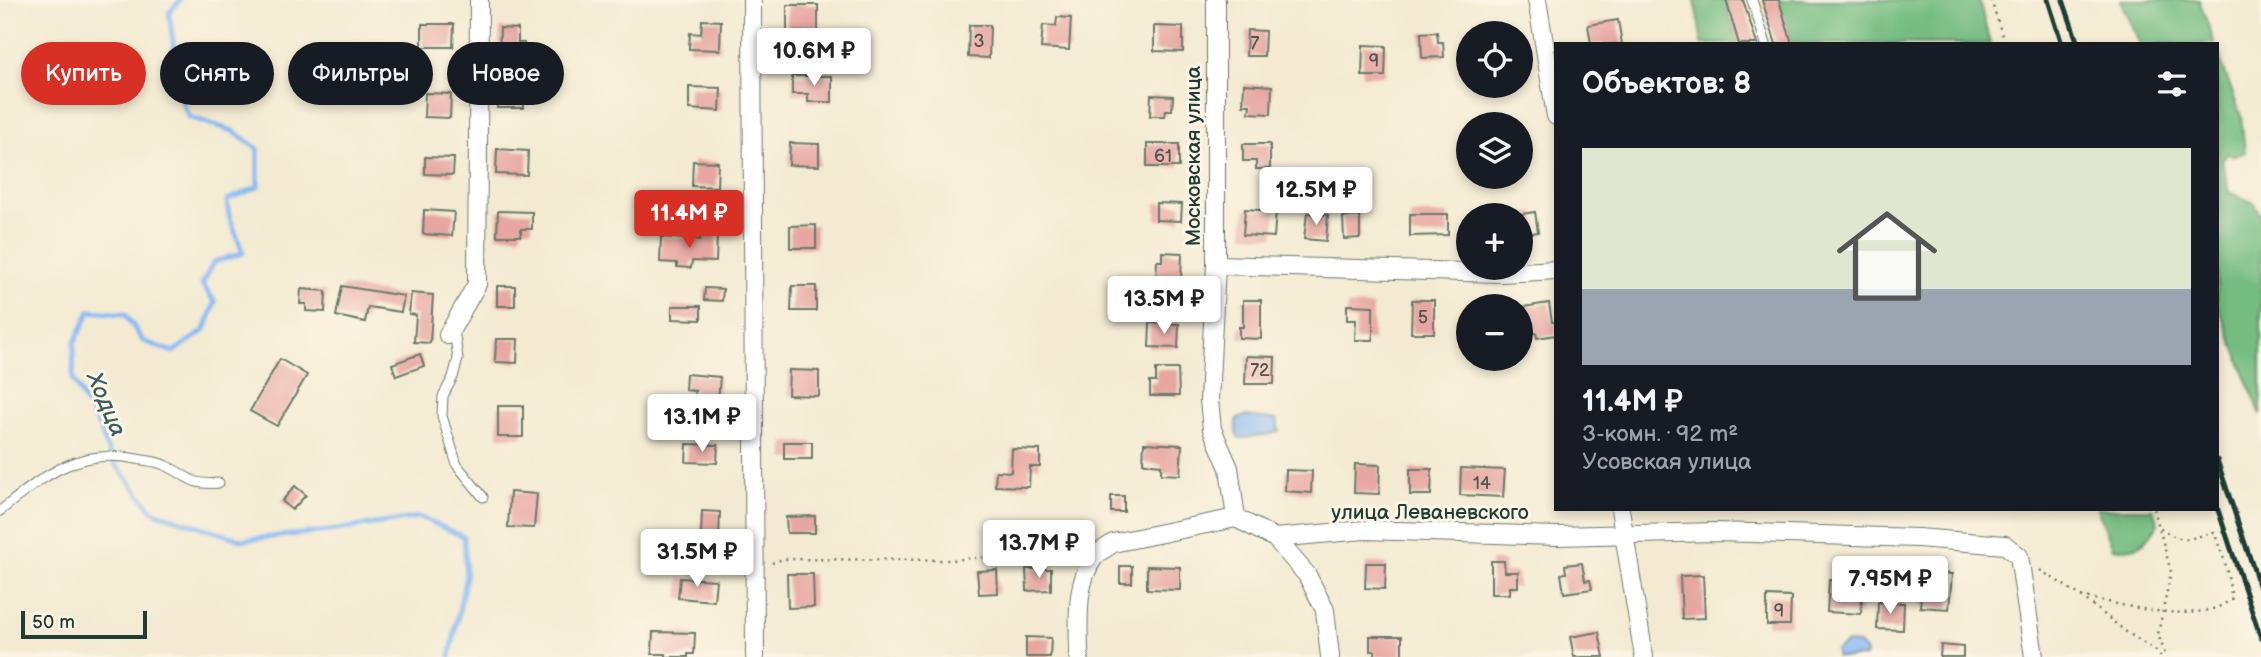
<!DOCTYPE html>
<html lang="ru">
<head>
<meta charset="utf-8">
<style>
  :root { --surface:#171b24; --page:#20242c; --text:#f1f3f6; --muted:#9ea1a6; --line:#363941; --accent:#d93025 }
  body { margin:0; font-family:"Balsamiq Sans",sans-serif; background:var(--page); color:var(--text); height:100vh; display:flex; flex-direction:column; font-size:26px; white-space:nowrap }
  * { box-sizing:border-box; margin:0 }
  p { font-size:23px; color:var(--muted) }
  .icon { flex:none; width:38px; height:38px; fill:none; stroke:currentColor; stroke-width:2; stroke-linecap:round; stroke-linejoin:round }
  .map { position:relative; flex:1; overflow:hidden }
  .sheet { position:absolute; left:1554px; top:42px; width:665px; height:469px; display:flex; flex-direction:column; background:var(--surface); border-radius:0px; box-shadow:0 4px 10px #0003 }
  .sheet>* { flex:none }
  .guide { position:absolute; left:21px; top:42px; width:665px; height:63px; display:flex; gap:14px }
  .controls { position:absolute; left:1456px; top:21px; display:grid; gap:14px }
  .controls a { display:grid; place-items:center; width:77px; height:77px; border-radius:50%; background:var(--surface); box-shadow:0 4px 10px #0003; font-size:35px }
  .scale { position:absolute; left:21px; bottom:18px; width:126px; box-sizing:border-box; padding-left:7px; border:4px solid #1f3d34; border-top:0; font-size:19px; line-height:24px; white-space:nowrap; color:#1f3d34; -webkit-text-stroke:5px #fcf5e5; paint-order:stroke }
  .price { position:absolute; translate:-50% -60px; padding:0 16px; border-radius:7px; background:#fff; color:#222; font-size:23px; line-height:46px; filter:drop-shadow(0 2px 4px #0008) }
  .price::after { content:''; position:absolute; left:50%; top:42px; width:21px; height:16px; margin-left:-10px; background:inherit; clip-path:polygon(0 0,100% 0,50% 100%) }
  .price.active { background:var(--accent); color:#fff }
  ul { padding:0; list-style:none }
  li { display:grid; align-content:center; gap:14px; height:371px; padding:0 28px }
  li+li { border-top:2px solid var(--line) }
  li span { display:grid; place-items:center; height:217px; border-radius:0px; color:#555 }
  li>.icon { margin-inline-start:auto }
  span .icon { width:126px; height:126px; fill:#fffc; stroke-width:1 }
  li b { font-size:30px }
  h2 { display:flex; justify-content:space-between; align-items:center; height:84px; padding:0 28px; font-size:30px }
  .chip { padding:0 24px; border-radius:32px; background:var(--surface); box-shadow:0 4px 10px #0003; font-size:24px; line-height:63px }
  .chip.active { background:var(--accent); color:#fff }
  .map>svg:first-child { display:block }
</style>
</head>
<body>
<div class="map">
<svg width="2261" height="657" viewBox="0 0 2261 657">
  <rect width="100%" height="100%" fill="#fcf5e5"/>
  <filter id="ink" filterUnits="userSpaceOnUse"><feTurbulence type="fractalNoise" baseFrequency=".0143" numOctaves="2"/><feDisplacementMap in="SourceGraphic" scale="14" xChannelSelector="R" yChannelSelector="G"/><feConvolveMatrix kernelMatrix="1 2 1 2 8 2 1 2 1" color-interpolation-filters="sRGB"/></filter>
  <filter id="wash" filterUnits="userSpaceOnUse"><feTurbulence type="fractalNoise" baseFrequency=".00686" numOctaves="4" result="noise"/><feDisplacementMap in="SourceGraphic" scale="28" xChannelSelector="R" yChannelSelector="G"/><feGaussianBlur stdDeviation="1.57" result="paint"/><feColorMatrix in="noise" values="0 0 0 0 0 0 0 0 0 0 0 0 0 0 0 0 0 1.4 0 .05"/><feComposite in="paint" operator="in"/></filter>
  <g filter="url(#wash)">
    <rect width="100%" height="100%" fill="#f3ead1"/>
    <g fill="#74bc81" stroke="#4a7c5a" stroke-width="2">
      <path d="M 1695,0 L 1726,0 L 1739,44 L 1702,44 Z"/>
      <path d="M 1779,0 L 1979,0 L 1990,44 L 1792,44 Z"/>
      <path d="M 2120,0 L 2199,0 L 2215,44 L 2140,44 Z"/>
      <path d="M 2217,50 L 2241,116 L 2245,152 L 2235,156 L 2227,154 L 2222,160 L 2229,192 L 2254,203 L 2261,216 L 2261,415 L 2217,303 Z"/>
      <path d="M 2097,509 L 2153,509 L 2158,524 C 2146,544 2138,552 2113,548 Z"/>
    </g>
    <g fill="#88b9f4" stroke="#547b94" stroke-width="2">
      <path d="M 1245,416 L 1277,420 L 1279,431 C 1271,435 1265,435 1256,436 C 1237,439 1235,442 1237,419 Z"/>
      <path d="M 1847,643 L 1859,644 L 1866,652 L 1865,657 L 1836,657 L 1836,650 Z"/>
    </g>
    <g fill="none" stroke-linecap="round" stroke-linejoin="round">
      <path stroke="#88b9f4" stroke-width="5" d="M 180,0 L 169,13 L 174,49 L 189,62 L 191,76 L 182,102 L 189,117 L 233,131 L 258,149 L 258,187 L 227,200 L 229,215 L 243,253 L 214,262 L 202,284 L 215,302 L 205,330 L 173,352 L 143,341 L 125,314 L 90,311 L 74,344 L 73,380 L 100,429 L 112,460 L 154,512 L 242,540 L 329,531 L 420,517 L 464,537 L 466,575 L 450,657"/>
    </g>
    <g id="blocks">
      <g fill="#e7a6a1">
        <path d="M 1726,0 L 1743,0 L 1757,44 L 1739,44 Z"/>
        <path d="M 1762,0 L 1779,0 L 1792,44 L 1776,44 Z"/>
        <rect x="787" y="5" width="31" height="27"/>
        <path d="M 1057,17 L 1071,18 L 1069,50 L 1041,48 L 1043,25 L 1056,26 Z"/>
        <path d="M 702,20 L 721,21 L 720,50 L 689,49 L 690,33 L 701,34 Z"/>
        <path d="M 1618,20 L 1622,44 L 1591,44 L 1588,25 Z"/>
        <path d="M 422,24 L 454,24 L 453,47 L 422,47 Z"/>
        <path d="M 969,25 L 990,25 L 989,58 L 968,57 Z"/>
        <path d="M 1154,26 L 1183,27 L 1183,52 L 1154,51 Z"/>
        <path d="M 500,28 L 518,29 L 518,43 L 524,43 L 524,62 L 499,61 Z"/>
        <path d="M 1247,30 L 1265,31 L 1264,56 L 1246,56 Z"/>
        <path d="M 1437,32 L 1438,42 L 1443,42 L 1444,57 L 1422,58 L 1421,33 Z"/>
        <path d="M 1363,45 L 1386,46 L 1385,76 L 1362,76 Z"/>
        <path d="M 792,76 L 832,76 L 832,102 L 808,102 L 808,94 L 792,94 Z"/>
        <rect x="497" y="84" width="27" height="24"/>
        <path d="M 1244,84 L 1272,86 L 1271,114 L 1249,113 L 1250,105 L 1243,105 Z"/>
        <path d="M 689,87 L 721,88 L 720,111 L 689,109 Z"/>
        <path d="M 425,93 L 451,94 L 450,118 L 424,117 Z"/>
        <path d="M 1151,95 L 1173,96 L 1172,110 L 1166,110 L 1165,116 L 1150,116 Z"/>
        <path d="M 790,143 L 819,144 L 819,166 L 789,165 Z"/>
        <rect x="1147" y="144" width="32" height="23"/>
        <path d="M 1243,144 L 1270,144 L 1270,169 L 1256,169 L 1256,161 L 1243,161 Z"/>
        <path d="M 497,149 L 528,151 L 527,175 L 496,174 Z"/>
        <path d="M 425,157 L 454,158 L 453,175 L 425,174 Z"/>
        <path d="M 693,161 L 718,162 L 717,187 L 692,186 Z"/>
        <path d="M 1156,203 L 1182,204 L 1181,221 L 1156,220 Z"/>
        <path d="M 1245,209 L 1276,211 L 1274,237 L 1243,235 Z"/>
        <path d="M 424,210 L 454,212 L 452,236 L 423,234 Z"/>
        <path d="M 498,211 L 532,212 L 532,229 L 521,229 L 521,236 L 497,236 Z"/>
        <path d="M 1535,212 L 1538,232 L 1521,235 L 1521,214 Z"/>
        <path d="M 1307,213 L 1328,215 L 1326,241 L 1304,239 Z"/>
        <path d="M 1410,214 L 1448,214 L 1448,235 L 1410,236 Z"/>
        <path d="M 1360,216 L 1360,238 L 1344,239 L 1343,217 Z"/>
        <path d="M 816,225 L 816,248 L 790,248 L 790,226 Z"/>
        <path d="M 700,233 L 717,234 L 716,262 L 692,261 L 691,268 L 677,267 L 677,263 L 660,262 L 661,237 L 700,240 Z"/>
        <path d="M 1162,252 L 1182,253 L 1181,283 L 1156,282 L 1157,261 L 1162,261 Z"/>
        <path d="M 342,286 L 404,296 L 401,312 L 368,307 L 365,322 L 336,316 Z"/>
        <rect x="497" y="286" width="18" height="20"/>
        <path d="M 792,286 L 816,286 L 816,311 L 791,311 Z"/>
        <path d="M 705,288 L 723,289 L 722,301 L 704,300 Z"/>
        <path d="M 301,289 L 326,291 L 325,312 L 306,311 L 306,304 L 300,304 Z"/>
        <path d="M 411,293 L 433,295 L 430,343 L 414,342 L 416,315 L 409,314 Z"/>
        <path d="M 1243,300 L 1261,300 L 1261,339 L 1239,338 L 1239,327 L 1243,327 Z"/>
        <path d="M 1412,300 L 1434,300 L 1434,333 L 1411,333 Z"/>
        <path d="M 1549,303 L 1552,322 L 1556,322 L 1556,335 L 1537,338 L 1536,333 L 1527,334 L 1523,307 Z"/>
        <path d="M 1347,305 L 1373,306 L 1373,340 L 1355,340 L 1356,320 L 1347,320 Z"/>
        <path d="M 672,306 L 701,306 L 701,320 L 672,319 Z"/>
        <path d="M 1150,323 L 1179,324 L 1178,348 L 1149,347 Z"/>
        <path d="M 496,339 L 518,339 L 517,363 L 495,362 Z"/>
        <path d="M 420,354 L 424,366 L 396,376 L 392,364 Z"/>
        <path d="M 1246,356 L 1275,357 L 1274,384 L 1245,384 Z"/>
        <path d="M 280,359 L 307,375 L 277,426 L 250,411 Z"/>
        <path d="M 1156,369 L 1178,369 L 1179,396 L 1150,396 L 1150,382 L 1156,382 Z"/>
        <path d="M 789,370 L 819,371 L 819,396 L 788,395 Z"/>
        <path d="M 686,374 L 720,377 L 718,400 L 694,398 L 695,391 L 685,390 Z"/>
        <rect x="498" y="406" width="25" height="31"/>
        <rect x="784" y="442" width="28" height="17"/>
        <path d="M 1144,443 L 1182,445 L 1180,475 L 1161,474 L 1161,465 L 1143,463 Z"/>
        <path d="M 687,444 L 718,445 L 717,463 L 686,462 Z"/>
        <path d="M 1012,449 L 1040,450 L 1040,467 L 1030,467 L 1029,487 L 995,486 L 996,471 L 1011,472 Z"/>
        <path d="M 1355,464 L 1380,465 L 1379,494 L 1354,493 Z"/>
        <path d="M 1461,468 L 1505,470 L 1503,497 L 1460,495 Z"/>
        <path d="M 1410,469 L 1432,469 L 1431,495 L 1410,495 Z"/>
        <path d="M 1286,470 L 1312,471 L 1311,493 L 1285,491 Z"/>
        <path d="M 295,486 L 306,495 L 292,510 L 282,501 Z"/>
        <path d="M 510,492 L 537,494 L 534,528 L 508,527 Z"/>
        <rect x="1111" y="496" width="13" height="16"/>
        <path d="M 702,511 L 720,512 L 719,537 L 701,536 Z"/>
        <path d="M 815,516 L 815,533 L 787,533 L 786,517 Z"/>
        <path d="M 1491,561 L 1504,561 L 1505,572 L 1518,572 L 1518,587 L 1510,587 L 1510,594 L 1491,594 Z"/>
        <path d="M 1366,563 L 1386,563 L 1385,589 L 1365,588 Z"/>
        <path d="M 1582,563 L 1585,581 L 1590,580 L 1592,589 L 1564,593 L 1561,574 L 1566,573 L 1565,565 Z"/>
        <rect x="1120" y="566" width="12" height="17"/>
        <path d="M 1147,566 L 1180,567 L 1180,590 L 1147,589 Z"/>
        <path d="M 1026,569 L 1051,569 L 1051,590 L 1027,591 Z"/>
        <path d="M 997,570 L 998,593 L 979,594 L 977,571 Z"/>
        <path d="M 1923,572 L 1952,574 L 1949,609 L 1920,607 Z"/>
        <path d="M 787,574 L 813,574 L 814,607 L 788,608 Z"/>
        <path d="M 1703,575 L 1705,618 L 1682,619 L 1680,576 Z"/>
        <path d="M 680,578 L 716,580 L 714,601 L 678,598 Z"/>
        <path d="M 1829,580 L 1863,581 L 1861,614 L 1827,612 Z"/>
        <path d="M 1767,596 L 1791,597 L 1790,625 L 1767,625 Z"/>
        <path d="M 1878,602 L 1904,603 L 1903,630 L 1877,629 Z"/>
        <path d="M 653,632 L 695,633 L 694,654 L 688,654 L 688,657 L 666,657 L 666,654 L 652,654 Z"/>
        <path d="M 1599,632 L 1604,657 L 1574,657 L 1570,637 Z"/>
        <path d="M 1370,636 L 1402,636 L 1402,657 L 1375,657 L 1375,651 L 1370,651 Z"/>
        <path d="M 1026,637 L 1051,638 L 1050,657 L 1026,657 Z"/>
        <path d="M 1941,645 L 1963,647 L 1963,657 L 1940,657 Z"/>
      </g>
    </g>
  </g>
  <g filter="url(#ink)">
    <use href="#blocks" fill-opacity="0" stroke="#697a6b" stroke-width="2"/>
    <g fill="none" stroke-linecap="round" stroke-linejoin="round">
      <g stroke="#697a6b" stroke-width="11">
        <g id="service">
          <path d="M 1752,0 L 1766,44"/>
          <path d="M 454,329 L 458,359 L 453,377 L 443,396 L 442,416 L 457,465 L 483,497"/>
          <path d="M 0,511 C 44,476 77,447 137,459 C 146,461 156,461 164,465 C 189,475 188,486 219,483"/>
        </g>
      </g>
      <g stroke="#697a6b" stroke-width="20">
        <g id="minor">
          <path d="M 752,0 L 755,657"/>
          <path d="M 1216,0 L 1216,265 L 1209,400 L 1212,429 L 1229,468 L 1236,518"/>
          <path d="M 1537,0 L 1556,116"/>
          <path d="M 1216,265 L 1501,273 L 1556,270"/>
          <path d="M 448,335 L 477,284 L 479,0"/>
          <path d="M 1620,509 L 1644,657"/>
          <path d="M 1275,538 L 1364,530 L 1557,536 L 1717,532 L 1918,538 L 2005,545 L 2019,556 L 2034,657"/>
          <path d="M 1079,657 C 1079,625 1074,583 1095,556 C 1100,551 1108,547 1113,543 L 1236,518 L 1275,538 L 1307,575 L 1325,610 L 1330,657"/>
        </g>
      </g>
      <g stroke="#697a6b" stroke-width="2.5" stroke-dasharray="2 5" stroke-linecap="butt">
        <path d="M 1991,0 L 2005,44"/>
        <path d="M 2154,509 L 2171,572 L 2158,634 L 2166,657"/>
        <path d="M 772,563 L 783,559 L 951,560 L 1079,550"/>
        <path d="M 2040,570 L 2081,596 L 2125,631 L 2156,651 L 2161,657"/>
        <path d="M 2081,596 C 2119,604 2202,628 2232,598 L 2225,562 L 2214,532 C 2186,539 2185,545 2159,527"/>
      </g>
      <use href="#service" stroke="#fff" stroke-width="9"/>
      <use href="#minor" stroke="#fff" stroke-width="18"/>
      <g stroke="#1f3d34" stroke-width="5">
        <path d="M 2048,0 L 2062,44"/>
        <path d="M 2063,0 L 2078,44"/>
        <path d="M 2217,460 L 2261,591"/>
        <path d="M 2217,507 L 2261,638"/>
      </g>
    </g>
  </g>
  <g text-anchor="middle" stroke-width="6" stroke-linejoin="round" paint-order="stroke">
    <g font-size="18" fill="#51574f">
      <text x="979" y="47">3</text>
      <text x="1255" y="49">7</text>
      <text x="1374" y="67">9</text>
      <text x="1163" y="162">61</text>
      <text x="1423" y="323">5</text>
      <text x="1260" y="376">72</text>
      <text x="1482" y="489">14</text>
      <text x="1779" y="617">9</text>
    </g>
    <g font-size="21" fill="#1f3d34" stroke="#fcf5e5">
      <text transform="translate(1193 156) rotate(-90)" y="7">Московская улица</text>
      <text x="1430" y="519">улица Леваневского</text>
    </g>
    <g font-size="23" font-style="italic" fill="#395c64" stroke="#fcf5e5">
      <text transform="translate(107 404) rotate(67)" y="8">Ходца</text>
    </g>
  </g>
</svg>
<div class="controls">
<a><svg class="icon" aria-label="locate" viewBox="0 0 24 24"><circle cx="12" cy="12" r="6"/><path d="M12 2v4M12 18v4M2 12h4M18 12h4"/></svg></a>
<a><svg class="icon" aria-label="layers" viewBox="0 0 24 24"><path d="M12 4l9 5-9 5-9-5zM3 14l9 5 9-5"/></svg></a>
<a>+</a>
<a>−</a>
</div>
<div class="scale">50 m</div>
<b class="price" style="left:814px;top:88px">10.6M ₽</b>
<b class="price" style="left:1316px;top:227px">12.5M ₽</b>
<b class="price active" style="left:689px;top:250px">11.4M ₽</b>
<b class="price" style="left:1164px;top:336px">13.5M ₽</b>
<b class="price" style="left:702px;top:454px">13.1M ₽</b>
<b class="price" style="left:1039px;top:580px">13.7M ₽</b>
<b class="price" style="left:697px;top:589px">31.5M ₽</b>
<b class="price" style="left:1890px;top:616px">7.95M ₽</b>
<div class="guide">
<a class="chip active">Купить</a>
<a class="chip">Снять</a>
<a class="chip">Фильтры</a>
<a class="chip">Новое</a>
</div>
<section class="sheet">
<h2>Объектов: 8<svg class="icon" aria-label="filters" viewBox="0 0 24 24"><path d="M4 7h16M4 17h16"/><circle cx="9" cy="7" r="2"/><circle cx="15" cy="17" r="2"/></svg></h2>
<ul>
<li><span style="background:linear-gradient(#dfe7d0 65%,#9aa5b1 0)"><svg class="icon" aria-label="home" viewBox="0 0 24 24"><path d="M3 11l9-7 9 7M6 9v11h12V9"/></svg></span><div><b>11.4M ₽</b><p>3-комн. · 92 m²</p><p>Усовская улица</p></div></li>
</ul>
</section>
</div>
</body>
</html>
